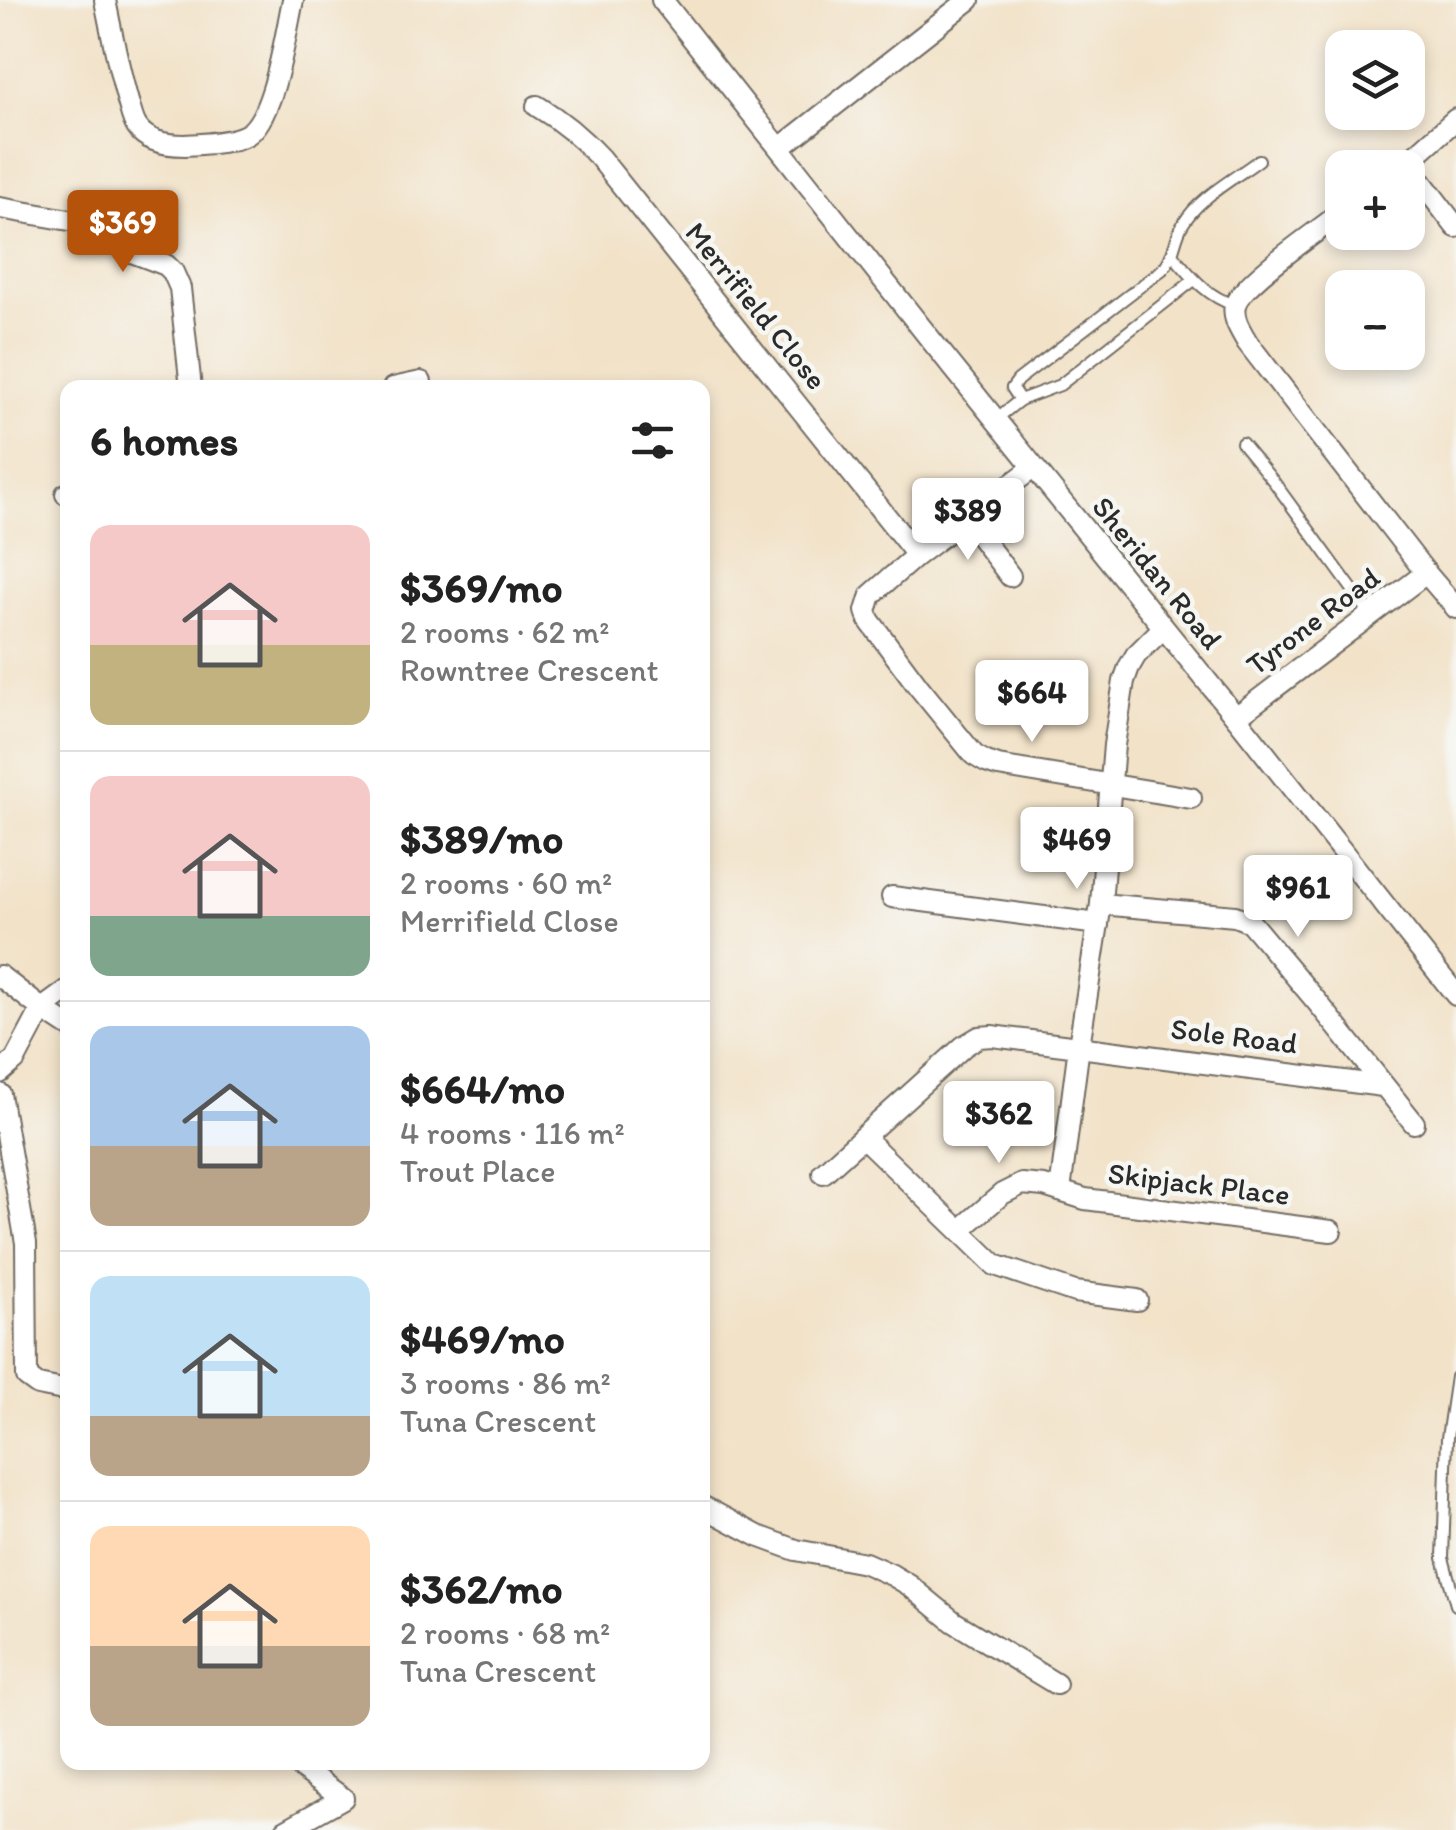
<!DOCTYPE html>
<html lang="en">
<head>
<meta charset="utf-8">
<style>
  :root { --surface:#fff; --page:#f2f2f2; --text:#222; --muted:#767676; --line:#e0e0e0; --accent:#b45309 }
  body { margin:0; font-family:Itim,sans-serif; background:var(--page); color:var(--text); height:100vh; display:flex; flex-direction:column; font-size:38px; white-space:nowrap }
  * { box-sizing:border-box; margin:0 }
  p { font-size:32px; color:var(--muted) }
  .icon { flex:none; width:55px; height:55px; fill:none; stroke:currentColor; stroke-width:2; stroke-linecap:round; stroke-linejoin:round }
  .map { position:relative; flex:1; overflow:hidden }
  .sheet { position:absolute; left:60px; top:380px; width:650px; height:1390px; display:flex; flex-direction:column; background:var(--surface); border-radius:20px; box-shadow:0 5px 15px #0003 }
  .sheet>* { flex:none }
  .buttons { position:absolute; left:1325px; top:30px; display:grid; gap:20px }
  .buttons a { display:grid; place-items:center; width:100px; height:100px; border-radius:20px; background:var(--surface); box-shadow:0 5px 15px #0003; font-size:50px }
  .price { position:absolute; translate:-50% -85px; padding:0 22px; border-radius:10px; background:#fff; color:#222; font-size:32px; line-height:65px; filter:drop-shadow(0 2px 5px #0008) }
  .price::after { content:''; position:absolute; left:50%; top:60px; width:30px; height:22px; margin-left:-15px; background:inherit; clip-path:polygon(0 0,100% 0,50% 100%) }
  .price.active { background:var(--accent); color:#fff }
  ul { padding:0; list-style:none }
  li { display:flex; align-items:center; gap:30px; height:250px; padding:0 30px }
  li+li { border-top:2px solid var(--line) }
  li span { display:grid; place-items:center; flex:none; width:280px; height:200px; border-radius:20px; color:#555 }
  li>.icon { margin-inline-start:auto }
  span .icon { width:120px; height:120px; fill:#fffc; stroke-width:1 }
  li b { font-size:42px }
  h2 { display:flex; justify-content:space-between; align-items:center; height:120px; padding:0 30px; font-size:42px }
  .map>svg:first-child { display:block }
</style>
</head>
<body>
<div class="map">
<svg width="1456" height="1830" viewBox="0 0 1456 1830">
  <rect width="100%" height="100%" fill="#f6f6f2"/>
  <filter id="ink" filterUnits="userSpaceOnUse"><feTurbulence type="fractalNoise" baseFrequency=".01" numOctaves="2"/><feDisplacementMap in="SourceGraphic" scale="20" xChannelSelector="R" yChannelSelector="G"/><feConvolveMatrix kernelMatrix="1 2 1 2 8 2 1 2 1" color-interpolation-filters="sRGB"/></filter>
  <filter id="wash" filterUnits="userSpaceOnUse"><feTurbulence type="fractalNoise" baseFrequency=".0048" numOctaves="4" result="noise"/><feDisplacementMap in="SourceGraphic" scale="40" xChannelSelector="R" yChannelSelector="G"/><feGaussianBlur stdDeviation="2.25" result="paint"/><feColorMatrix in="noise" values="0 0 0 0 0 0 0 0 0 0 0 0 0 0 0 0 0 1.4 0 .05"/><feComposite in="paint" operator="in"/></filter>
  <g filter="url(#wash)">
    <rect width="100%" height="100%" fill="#f2e2c8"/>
  </g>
  <g filter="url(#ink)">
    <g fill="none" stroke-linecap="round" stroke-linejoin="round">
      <g stroke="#716b62" stroke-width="14">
        <g id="service">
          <path d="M 1172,254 C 1191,276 1206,296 1234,305"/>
          <path d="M 1020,400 L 1012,388 L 1018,380 L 1163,269 C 1175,256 1174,239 1183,224 C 1199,197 1234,179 1259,160"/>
          <path d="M 996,419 L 1020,400 L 1060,385 L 1194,280"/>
          <path d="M 1242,443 L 1274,482 L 1371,615"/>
          <path d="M 1456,1377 L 1447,1438 L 1443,1558 L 1456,1605"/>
        </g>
      </g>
      <g stroke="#716b62" stroke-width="24">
        <g id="minor">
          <path d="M 105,0 C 112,35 119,71 129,105 C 131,112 133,121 137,127 C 147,142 168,145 185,145 C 203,144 230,143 246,135 C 274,121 286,31 293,0"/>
          <path d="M 662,0 L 931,340 L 1236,717 L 1456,995"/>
          <path d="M 537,106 C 562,121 580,136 600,158 L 917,555 L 871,595 L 866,611 L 869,620 L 918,686 L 974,755 L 986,762 L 998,766 L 1191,798"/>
          <path d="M 780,148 L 969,0"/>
          <path d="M 1407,163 L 1456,227"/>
          <path d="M 1401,168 L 1456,119"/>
          <path d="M 0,208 L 75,221 L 86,226 L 129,251 L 166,265 L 173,272 L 180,288 L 191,388"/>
          <path d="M 1342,212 C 1321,229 1242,282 1235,305 C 1232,319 1241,331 1247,342 L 1426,573 L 1456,608"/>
          <path d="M 393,388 L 421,382"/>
          <path d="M 66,494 L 68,494"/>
          <path d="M 967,519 L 1010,576"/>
          <path d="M 917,555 L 1033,468"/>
          <path d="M 1236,717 L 1426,573"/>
          <path d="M 892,897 L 1098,924"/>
          <path d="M 1101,904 L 1235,916 L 1250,922 L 1318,1003 L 1414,1123"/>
          <path d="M 0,976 L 42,1009 L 68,1026"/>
          <path d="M 0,1073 L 15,1060 L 42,1009 L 68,990"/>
          <path d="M 0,1094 L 26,1243 L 27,1377 L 38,1385 L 68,1391"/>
          <path d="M 863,1137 L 995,1265 L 1075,1292 L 1137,1300"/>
          <path d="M 823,1173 L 964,1046 L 979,1037 L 992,1036 L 1383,1086"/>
          <path d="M 1060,1191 L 1079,1046 L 1101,904 L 1114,745 L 1124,681 L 1129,667 L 1136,655 L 1163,628"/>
          <path d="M 960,1230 L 1002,1194 L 1022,1184 L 1044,1186 L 1085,1199 L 1331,1231"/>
          <path d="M 702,1506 L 758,1536 L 796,1550 L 865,1563 L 892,1575 L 909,1585 L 954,1622 L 1056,1684"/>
          <path d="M 286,1830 L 343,1798 L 293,1762"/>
        </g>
      </g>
      <use href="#service" stroke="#fff" stroke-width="10"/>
      <use href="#minor" stroke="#fff" stroke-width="20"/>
    </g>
  </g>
  <g text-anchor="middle" stroke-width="9" stroke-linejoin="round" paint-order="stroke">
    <g font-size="30" fill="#2b2b2b" stroke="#f6f6f2">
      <text transform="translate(756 306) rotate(51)" y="10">Merrifield Close</text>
      <text transform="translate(1157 573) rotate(51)" y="10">Sheridan Road</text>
      <text transform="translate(1313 621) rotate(-37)" y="10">Tyrone Road</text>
      <text transform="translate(1234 1036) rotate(7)" y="10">Sole Road</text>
      <text transform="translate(1199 1184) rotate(7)" y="10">Skipjack Place</text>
    </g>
  </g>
</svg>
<div class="buttons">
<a><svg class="icon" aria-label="layers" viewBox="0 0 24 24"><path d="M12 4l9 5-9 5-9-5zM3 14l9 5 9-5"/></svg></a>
<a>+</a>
<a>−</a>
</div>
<b class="price active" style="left:123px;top:275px">$369</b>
<b class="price" style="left:968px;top:563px">$389</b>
<b class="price" style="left:1032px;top:745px">$664</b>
<b class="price" style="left:1077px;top:892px">$469</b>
<b class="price" style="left:1298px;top:940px">$961</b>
<b class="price" style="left:999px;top:1166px">$362</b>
<section class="sheet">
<h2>6 homes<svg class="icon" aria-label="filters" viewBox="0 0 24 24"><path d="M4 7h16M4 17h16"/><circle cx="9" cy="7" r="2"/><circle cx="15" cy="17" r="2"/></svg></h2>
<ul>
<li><span style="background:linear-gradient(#f6c9c9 60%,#c2b280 0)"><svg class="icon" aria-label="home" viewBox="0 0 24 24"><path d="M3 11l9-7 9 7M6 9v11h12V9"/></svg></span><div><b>$369/mo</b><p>2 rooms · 62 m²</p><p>Rowntree Crescent</p></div></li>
<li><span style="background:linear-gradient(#f6c9c9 70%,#7fa58c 0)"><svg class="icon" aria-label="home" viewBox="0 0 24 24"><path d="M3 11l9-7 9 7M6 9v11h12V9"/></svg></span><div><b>$389/mo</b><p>2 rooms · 60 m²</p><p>Merrifield Close</p></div></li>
<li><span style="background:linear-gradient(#a9c7e8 60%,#b9a48a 0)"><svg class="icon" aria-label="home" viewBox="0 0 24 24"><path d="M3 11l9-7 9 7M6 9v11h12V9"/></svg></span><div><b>$664/mo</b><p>4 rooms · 116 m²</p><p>Trout Place</p></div></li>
<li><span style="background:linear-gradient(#bfe0f5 70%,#b9a48a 0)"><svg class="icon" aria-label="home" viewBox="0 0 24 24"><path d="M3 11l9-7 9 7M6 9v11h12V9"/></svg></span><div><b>$469/mo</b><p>3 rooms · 86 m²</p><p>Tuna Crescent</p></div></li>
<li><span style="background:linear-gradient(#ffd9b3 60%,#b9a48a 0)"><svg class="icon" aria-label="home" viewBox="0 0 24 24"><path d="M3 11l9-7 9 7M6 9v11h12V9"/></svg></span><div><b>$362/mo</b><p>2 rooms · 68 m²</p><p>Tuna Crescent</p></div></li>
</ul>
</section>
</div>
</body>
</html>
